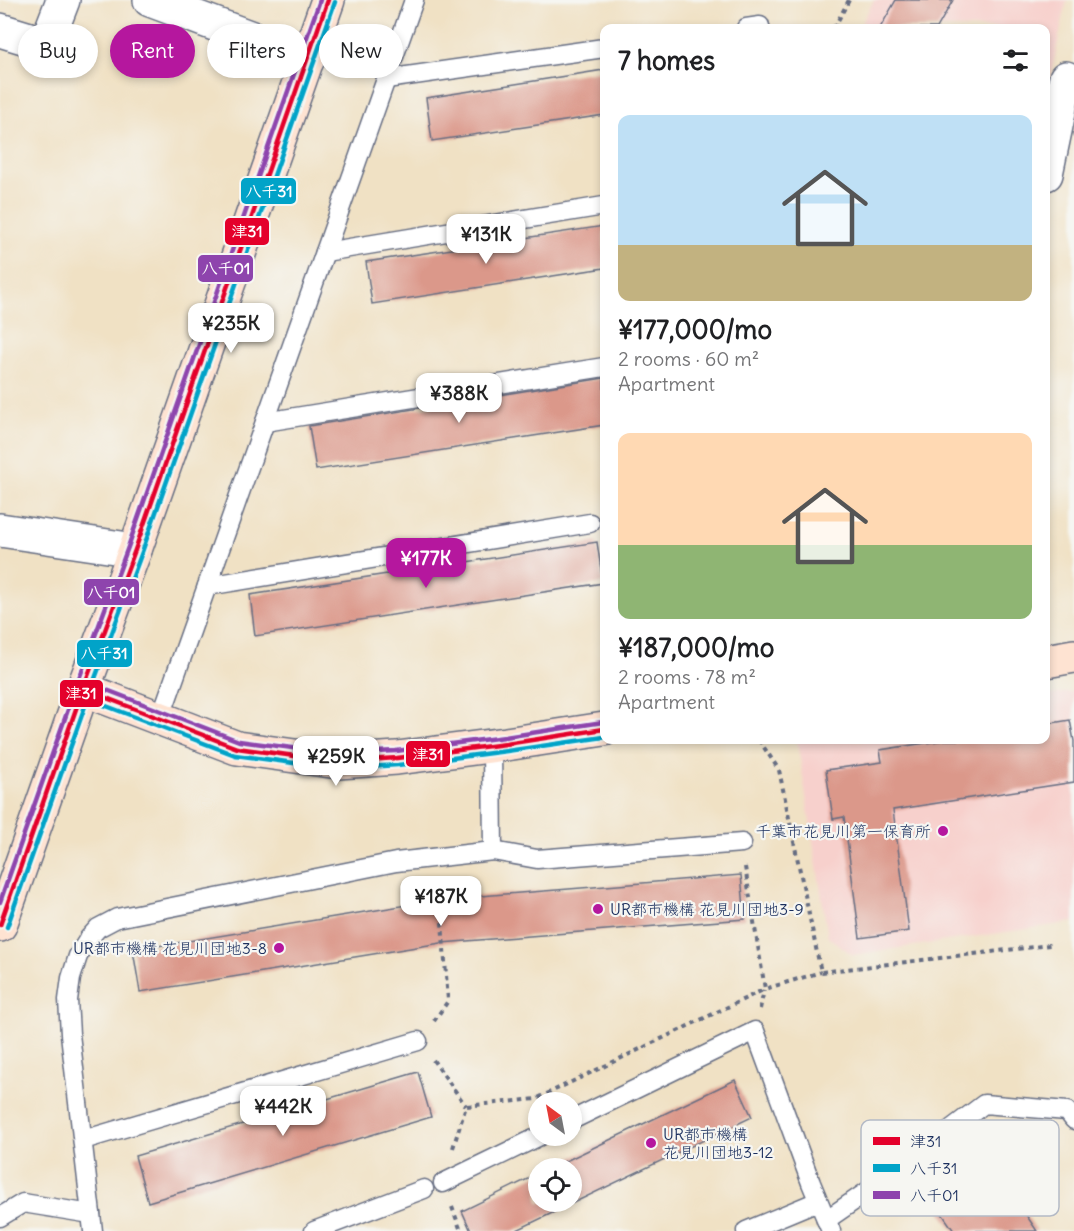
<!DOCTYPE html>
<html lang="en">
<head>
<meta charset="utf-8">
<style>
  :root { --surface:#fff; --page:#f2f2f2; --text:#202124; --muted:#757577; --accent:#b5179e }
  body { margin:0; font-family:Delius,"Klee One",sans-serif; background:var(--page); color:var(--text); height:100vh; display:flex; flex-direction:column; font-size:22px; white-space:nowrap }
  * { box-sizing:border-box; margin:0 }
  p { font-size:20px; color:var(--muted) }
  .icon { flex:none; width:33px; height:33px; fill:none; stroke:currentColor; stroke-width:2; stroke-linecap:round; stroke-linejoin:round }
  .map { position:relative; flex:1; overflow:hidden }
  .details { position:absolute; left:600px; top:24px; width:450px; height:720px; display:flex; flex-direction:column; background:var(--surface); border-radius:12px; box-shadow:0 3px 9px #0003 }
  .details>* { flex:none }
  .hud { position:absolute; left:18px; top:24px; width:492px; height:54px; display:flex; gap:12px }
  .needle { width:39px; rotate:328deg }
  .fabs { position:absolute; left:528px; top:1092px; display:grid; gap:12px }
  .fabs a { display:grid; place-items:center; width:54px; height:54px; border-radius:50%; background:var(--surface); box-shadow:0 3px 9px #0003; font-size:30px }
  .price { position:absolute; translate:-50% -51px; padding:0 14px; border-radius:12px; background:#fff; color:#222; font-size:20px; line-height:39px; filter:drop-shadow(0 2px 3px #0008) }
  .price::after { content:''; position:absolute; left:50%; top:36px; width:18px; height:14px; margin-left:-9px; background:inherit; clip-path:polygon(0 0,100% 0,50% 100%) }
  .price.on { background:var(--accent); color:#fff }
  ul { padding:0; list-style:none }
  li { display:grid; align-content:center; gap:12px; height:318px; padding:0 18px }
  li span { display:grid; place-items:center; height:186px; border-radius:12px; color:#555 }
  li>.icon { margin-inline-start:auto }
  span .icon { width:108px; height:108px; fill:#fffc; stroke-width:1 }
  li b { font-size:26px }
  h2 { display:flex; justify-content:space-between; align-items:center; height:72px; padding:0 18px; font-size:26px }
  .tag { padding:0 21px; border-radius:27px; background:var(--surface); box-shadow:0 3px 9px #0003; font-size:21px; line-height:54px }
  .tag.on { background:var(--accent); color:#fff }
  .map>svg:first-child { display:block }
</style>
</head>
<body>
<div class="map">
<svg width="1074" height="1231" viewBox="0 0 1074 1231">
  <rect width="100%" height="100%" fill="#f6f6f2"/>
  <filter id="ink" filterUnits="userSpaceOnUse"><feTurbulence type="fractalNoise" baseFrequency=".0167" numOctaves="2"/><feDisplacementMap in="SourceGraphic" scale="12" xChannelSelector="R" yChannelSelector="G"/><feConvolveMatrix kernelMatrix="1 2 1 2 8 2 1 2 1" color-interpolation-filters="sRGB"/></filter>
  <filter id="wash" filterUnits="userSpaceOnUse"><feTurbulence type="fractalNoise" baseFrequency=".008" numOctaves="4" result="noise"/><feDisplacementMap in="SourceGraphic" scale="24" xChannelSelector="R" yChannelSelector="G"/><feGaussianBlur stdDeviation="1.35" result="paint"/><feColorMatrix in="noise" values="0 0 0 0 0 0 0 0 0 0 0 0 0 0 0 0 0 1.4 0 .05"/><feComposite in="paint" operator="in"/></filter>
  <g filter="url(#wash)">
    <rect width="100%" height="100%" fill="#f0e1c4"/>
    <g fill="#f7d0cc">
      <path d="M 874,0 L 1067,0 L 1046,98 L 1046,28 L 859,28 Z"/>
      <path d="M 1074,691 L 1074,922 L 853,955 L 828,937 L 797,740 L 1046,740 L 1046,696 Z"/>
    </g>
    <g id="blocks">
      <g fill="#db988a">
        <path d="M 896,0 L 953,0 L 937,28 L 880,28 Z"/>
        <path d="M 604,70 L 604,115 L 432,141 L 426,98 Z"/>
        <path d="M 604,226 L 604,268 L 372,304 L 366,262 Z"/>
        <path d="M 604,378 L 604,425 L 316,470 L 309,426 Z"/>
        <path d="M 597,542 L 603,583 L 255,636 L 250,595 Z"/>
        <path d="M 1070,720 L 1074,741 L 1074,782 L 893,810 L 909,931 L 860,938 L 844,817 L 833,819 L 826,770 L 882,762 L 880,750 L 945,740 L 1046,740 L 1046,724 Z"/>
        <path d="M 741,875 L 745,919 L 441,943 L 140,992 L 133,950 L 444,899 Z"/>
        <path d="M 418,1072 L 431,1117 L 148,1202 L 135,1156 Z"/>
        <path d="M 735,1080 L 752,1117 L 515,1231 L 471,1231 L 462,1211 L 538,1174 L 538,1202 L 572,1202 L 572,1168 L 551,1168 Z"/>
        <path d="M 1016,1140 L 1048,1187 L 1020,1206 L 1037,1231 L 954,1231 L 932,1199 L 988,1162 L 987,1160 Z"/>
      </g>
    </g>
  </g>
  <g filter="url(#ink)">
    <use href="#blocks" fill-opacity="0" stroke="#666d82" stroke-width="1.5"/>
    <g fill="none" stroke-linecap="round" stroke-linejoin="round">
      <g stroke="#666d82" stroke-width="21">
        <g id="lane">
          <path d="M 746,28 L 760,26"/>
          <path d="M 386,79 L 604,48"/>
          <path d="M 325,252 L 604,206"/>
          <path d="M 265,422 L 604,367"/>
          <path d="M 207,586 L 590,523"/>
          <path d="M 160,719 L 414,0"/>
          <path d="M 492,746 L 493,851"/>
          <path d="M 572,1120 L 755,1031 L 811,1183 L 831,1231"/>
          <path d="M 83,1140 L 418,1041"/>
          <path d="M 443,1183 L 540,1136"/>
          <path d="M 0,1217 L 23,1203 L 91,1214"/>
          <path d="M 826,1220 L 935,1145 L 951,1129 L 984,1104 L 1067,1111 L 1074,1120"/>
          <path d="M 93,1231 L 70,1034 L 68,1000 L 71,978 L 78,956 L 89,938 L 98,928 L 117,918 L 396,862 L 493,851 L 537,859 L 742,843"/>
          <path d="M 314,1231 L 424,1189"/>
          <path d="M 746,1231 L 818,1201"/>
        </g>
      </g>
      <g stroke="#666d82" stroke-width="36">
        <g id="street">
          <path d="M 150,0 L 308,59"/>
          <path d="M 0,30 L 46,44 L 63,0"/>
          <path d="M 1046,174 L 1066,78"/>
          <path d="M 0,530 L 135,550"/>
        </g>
      </g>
      <g stroke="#666d82" stroke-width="36">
        <g id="secondary">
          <path d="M 1046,661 L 1074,656"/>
          <path d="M 83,689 L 237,748 L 338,762 L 397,758 L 506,744 L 604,729"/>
          <path d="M 0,925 L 83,689 L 135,550 L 328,0"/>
        </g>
      </g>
      <g stroke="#666d82" stroke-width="4" stroke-dasharray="4.5 4.5" stroke-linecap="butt">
        <path d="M 834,28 L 849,0"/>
        <path d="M 759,740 L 779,770 L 821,972 L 1050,945"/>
        <path d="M 745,867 L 765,989 L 821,972"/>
        <path d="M 760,1009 L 764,990"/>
        <path d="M 434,1021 L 448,1001 L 439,883"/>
        <path d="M 433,1060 L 466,1106"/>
        <path d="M 453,1148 L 466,1106 L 536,1099 L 765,989"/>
        <path d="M 452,1207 L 461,1231"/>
      </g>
      <use href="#lane" stroke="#fff" stroke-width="18"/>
      <use href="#street" stroke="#fff" stroke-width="33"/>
      <use href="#secondary" stroke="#fee3d2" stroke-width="33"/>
      <g stroke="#f6f6f2" stroke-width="9">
        <g id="bus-1">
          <path d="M 83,689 L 237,748 L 338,762 L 397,758 L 506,744 L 604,729"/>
          <path d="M 0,925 L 83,689 L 135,550 L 328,0"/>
        </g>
      </g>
      <g stroke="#f6f6f2" stroke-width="9">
        <g id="bus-2">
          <path d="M 80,696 L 235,755 L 338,769 L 398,765 L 507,751 L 604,737"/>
          <path d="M 7,927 L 90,692 L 142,552 L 335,2"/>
        </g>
      </g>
      <g stroke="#f6f6f2" stroke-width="9">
        <g id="bus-3">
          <path d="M 86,682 L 239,741 L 338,754 L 396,751 L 505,737 L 603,722"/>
          <path d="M 0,902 L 76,687 L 128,547 L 320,0"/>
        </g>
      </g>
      <use href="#bus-1" stroke="#e4002b" stroke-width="4.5"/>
      <use href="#bus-2" stroke="#01a3c8" stroke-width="4.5"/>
      <use href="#bus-3" stroke="#8e44ad" stroke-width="4.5"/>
    </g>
  </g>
  <g fill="#b5179e" stroke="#f6f6f2" stroke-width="2">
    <circle cx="943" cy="831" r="6"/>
    <circle cx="598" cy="909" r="6"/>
    <circle cx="279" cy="948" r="6"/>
    <circle cx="651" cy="1143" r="6"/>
  </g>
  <g text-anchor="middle" stroke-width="4.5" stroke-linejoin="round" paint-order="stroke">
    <g font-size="16" fill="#1b2f5e" stroke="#f6f6f2" text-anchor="end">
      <text x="931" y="837">千葉市花見川第一保育所</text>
      <text x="610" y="915" text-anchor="start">UR都市機構 花見川団地3-9</text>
      <text x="267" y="954">UR都市機構 花見川団地3-8</text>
      <text x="663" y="1140" text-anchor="start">UR都市機構<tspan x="663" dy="18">花見川団地3-12</tspan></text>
    </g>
  </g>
  <rect x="861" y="1120" width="198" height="96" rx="9" fill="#f6f6f2" stroke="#b4bac6" stroke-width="1.5"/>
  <rect x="873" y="1137" width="27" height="8" fill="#e4002b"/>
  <rect x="873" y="1164" width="27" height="8" fill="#01a3c8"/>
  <rect x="873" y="1191" width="27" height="8" fill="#8e44ad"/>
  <g font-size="16" fill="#1b2f5e">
    <text x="910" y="1147">津31</text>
    <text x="910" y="1174">八千31</text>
    <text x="910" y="1201">八千01</text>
  </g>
  <g stroke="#f6f6f2" stroke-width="2">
    <rect x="240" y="177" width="57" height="28" rx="6" fill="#01a3c8"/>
    <rect x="224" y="217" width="46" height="29" rx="6" fill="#e4002b"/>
    <rect x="197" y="254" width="57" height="29" rx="6" fill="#8e44ad"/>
    <rect x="83" y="578" width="57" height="28" rx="6" fill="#8e44ad"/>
    <rect x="76" y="639" width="57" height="29" rx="6" fill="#01a3c8"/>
    <rect x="59" y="679" width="45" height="29" rx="6" fill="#e4002b"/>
    <rect x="405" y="740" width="46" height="28" rx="6" fill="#e4002b"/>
  </g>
  <g font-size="16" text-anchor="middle" font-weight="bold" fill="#fff">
    <text x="269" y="197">八千31</text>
    <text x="247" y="237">津31</text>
    <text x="226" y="274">八千01</text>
    <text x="111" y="598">八千01</text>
    <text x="104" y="659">八千31</text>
    <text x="81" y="699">津31</text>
    <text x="428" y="760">津31</text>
  </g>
</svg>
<div class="fabs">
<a><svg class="needle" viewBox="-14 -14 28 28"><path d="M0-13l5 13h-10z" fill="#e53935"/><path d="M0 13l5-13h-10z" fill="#757577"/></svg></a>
<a><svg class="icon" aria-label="locate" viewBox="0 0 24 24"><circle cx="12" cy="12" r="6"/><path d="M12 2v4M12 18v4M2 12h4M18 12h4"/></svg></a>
</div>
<b class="price" style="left:486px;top:265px">¥131K</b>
<b class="price" style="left:231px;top:354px">¥235K</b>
<b class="price" style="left:459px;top:424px">¥388K</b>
<b class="price on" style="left:426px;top:589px">¥177K</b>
<b class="price" style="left:336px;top:787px">¥259K</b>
<b class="price" style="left:441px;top:927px">¥187K</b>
<b class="price" style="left:283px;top:1137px">¥442K</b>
<div class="hud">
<a class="tag">Buy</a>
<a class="tag on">Rent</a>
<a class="tag">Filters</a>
<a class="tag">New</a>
</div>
<section class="details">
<h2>7 homes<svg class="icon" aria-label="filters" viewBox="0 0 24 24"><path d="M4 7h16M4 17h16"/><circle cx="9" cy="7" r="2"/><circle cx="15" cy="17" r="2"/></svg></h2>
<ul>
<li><span style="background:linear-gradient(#bfe0f5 70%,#c2b280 0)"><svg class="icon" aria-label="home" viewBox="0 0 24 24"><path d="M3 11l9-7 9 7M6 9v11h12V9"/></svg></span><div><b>¥177,000/mo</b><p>2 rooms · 60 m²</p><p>Apartment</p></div></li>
<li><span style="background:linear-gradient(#ffd9b3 60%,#8fb573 0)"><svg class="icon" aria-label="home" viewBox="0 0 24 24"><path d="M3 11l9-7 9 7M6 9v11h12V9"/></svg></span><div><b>¥187,000/mo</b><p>2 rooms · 78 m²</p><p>Apartment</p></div></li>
</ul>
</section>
</div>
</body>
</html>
